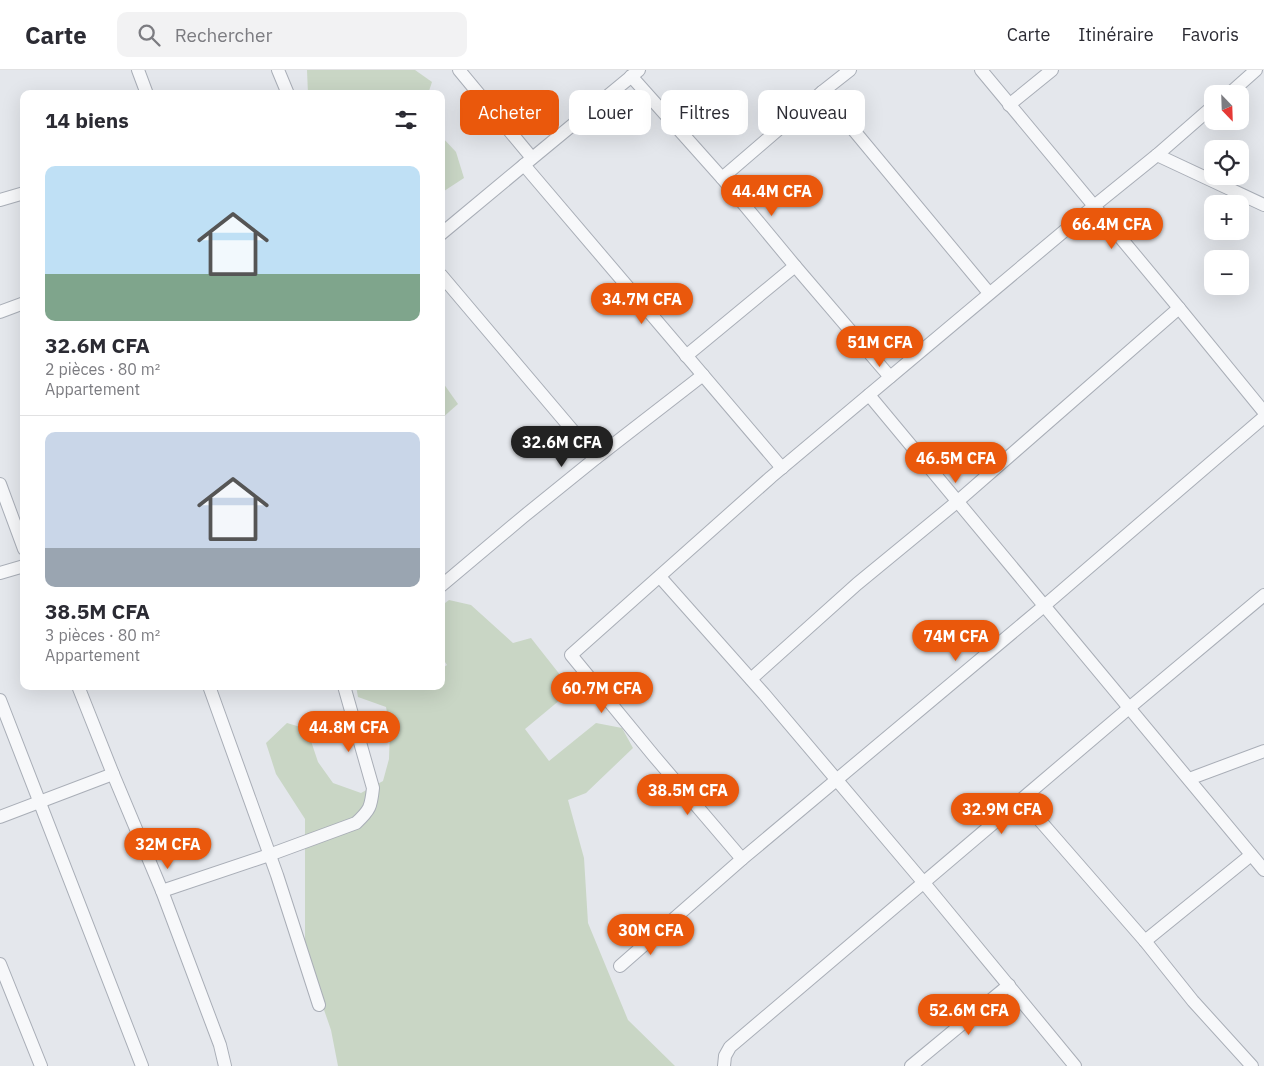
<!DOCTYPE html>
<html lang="fr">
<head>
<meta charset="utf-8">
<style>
  :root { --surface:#fff; --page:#f2f2f3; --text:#2b2b33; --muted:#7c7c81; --line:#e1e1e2; --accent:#ea580c }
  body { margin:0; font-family:"IBM Plex Sans",sans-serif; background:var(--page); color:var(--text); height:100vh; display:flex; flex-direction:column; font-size:19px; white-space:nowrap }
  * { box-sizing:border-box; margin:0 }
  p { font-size:16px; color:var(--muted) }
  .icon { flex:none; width:28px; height:28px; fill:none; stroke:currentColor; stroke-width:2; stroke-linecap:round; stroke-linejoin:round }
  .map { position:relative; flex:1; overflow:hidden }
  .side { position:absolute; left:20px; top:20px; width:425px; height:600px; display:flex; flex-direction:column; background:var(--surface); border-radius:10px; box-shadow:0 5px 20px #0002 }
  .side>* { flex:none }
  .top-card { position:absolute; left:460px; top:20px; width:475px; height:45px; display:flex; gap:10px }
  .needle { width:32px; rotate:157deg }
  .controls { position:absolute; left:1204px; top:15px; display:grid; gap:10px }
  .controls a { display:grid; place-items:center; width:45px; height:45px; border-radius:10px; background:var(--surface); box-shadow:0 5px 20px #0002; font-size:25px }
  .price { position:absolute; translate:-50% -42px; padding:0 11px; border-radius:18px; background:var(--accent); color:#fff; font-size:16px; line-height:32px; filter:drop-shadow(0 1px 2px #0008) }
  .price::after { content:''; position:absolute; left:50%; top:30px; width:15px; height:11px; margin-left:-8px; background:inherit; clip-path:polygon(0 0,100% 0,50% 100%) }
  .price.on { background:#222; color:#fff }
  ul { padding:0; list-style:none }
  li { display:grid; align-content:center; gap:10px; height:265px; padding:0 25px }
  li+li { border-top:1px solid var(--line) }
  li span { display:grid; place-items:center; height:155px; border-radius:10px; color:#555 }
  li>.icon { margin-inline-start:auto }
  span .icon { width:90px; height:90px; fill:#fffc; stroke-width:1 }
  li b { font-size:21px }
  h2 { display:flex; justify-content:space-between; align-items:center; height:60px; padding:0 25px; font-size:21px }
  .chip { padding:0 18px; border-radius:10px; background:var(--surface); box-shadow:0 5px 20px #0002; font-size:18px; line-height:45px }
  .chip.on { background:var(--accent); color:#fff }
  header { display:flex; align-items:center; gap:30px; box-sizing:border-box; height:70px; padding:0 25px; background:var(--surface); border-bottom:1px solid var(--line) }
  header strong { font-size:24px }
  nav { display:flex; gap:28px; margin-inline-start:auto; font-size:18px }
  .search { width:350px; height:45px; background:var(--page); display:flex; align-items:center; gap:12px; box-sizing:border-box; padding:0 18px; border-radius:10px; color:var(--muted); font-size:19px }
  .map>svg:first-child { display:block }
</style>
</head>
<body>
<header>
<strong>Carte</strong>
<div class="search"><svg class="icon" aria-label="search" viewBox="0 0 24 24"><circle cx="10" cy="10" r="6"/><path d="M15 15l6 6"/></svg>Rechercher</div>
<nav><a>Carte</a><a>Itinéraire</a><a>Favoris</a></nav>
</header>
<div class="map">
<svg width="1264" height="996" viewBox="0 0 1264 996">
  <rect width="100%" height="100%" fill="#e4e7ec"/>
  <g fill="#c9d6c5">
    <path d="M 307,0 L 415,0 L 432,12 L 428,24 L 308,24 Z"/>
    <path d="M 441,66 L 456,82 L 464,108 L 441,123 Z"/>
    <path d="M 441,310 L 458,334 L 441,349 Z"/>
    <path d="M 449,530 L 471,535 L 513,573 L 531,568 L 572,620 L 525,659 L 549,691 L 596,653 L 622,658 L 633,678 L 586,723 L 568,730 L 584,788 L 588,853 L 628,950 L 675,996 L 338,996 L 331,960 L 305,885 L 305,749 L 276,704 L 266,673 L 287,653 L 307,659 L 318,692 L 333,713 L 361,723 L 383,711 L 389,689 L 390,659 L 386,637 L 358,627 L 356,616 L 441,616 L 441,599 L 447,595 L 441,586 L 441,536 Z"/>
  </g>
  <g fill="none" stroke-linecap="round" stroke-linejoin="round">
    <g stroke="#a9aeb7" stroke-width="14">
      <g id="minor">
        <path d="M 138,0 L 147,24"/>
        <path d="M 278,0 L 288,24"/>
        <path d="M 459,0 L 532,88"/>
        <path d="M 981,0 L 1179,238 L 1264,342"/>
        <path d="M 631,6 L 722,108 L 795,196 L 890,307"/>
        <path d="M 822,22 L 989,223"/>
        <path d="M 1229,24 L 1256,0"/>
        <path d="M 1009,35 L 1052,0"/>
        <path d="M 1157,85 L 1264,135"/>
        <path d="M 524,95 L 782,398"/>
        <path d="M 722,108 L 822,22 L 850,0"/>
        <path d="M 0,130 L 24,123"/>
        <path d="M 441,164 L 524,95 L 639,0"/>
        <path d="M 441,205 L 596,388"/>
        <path d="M 0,242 L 24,233"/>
        <path d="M 686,286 L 795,196"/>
        <path d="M 869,325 L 1264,800"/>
        <path d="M 0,414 L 24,479"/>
        <path d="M 0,503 L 24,496"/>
        <path d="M 660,507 L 764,624 L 924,813 L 1075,996"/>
        <path d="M 441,516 L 523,447 L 596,388 L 703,305"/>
        <path d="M 751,609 L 857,514 L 958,431 L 1179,238"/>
        <path d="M 78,616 L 113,704 L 162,821 L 220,975 L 225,996"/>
        <path d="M 209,616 L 277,805 L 319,935"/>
        <path d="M 0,630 L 142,996"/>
        <path d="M 1189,709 L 1264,681"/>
        <path d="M 1022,730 L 1145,871 L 1193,931 L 1252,996"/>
        <path d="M 0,747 L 113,704"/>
        <path d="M 742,789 L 654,686 L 571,585 L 771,407 L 1094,136 L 1157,85 L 1212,37"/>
        <path d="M 162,821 L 269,785 L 356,753 C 370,740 371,737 373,718 L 344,616"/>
        <path d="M 1145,871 L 1251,785"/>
        <path d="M 0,894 L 41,996"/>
        <path d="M 620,896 L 742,789 L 1044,536 L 1264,347"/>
        <path d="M 724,996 L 725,986 L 730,977 L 1129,638 L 1264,525"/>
        <path d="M 911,996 L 1009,915"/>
      </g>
    </g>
    <use href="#minor" stroke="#f7f8fa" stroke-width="12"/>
  </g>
</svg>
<div class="controls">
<a><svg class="needle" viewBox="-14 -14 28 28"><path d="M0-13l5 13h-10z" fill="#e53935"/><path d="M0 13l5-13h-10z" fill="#7c7c81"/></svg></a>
<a><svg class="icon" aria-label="locate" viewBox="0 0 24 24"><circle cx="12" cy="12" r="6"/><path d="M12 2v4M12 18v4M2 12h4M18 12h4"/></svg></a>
<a>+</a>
<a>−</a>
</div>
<b class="price" style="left:772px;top:147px">44.4M CFA</b>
<b class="price" style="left:1112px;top:180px">66.4M CFA</b>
<b class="price" style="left:642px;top:255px">34.7M CFA</b>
<b class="price" style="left:880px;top:298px">51M CFA</b>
<b class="price on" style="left:562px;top:398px">32.6M CFA</b>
<b class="price" style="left:956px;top:414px">46.5M CFA</b>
<b class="price" style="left:956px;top:592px">74M CFA</b>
<b class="price" style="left:602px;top:644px">60.7M CFA</b>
<b class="price" style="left:349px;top:683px">44.8M CFA</b>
<b class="price" style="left:688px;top:746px">38.5M CFA</b>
<b class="price" style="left:1002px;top:765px">32.9M CFA</b>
<b class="price" style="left:168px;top:800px">32M CFA</b>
<b class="price" style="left:651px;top:886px">30M CFA</b>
<b class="price" style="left:969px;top:966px">52.6M CFA</b>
<div class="top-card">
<a class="chip on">Acheter</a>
<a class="chip">Louer</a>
<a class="chip">Filtres</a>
<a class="chip">Nouveau</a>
</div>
<section class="side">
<h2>14 biens<svg class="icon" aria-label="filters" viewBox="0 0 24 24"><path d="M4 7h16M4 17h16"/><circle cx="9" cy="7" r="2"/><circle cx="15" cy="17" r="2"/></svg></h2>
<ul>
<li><span style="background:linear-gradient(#bfe0f5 70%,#7fa58c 0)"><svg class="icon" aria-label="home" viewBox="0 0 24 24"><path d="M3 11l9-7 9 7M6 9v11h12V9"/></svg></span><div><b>32.6M CFA</b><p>2 pièces · 80 m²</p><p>Appartement</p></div></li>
<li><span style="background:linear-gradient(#c9d6e8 75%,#9aa5b1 0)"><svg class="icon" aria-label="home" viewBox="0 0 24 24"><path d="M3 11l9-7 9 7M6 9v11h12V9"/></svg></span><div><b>38.5M CFA</b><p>3 pièces · 80 m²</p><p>Appartement</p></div></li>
</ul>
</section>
</div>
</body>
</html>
